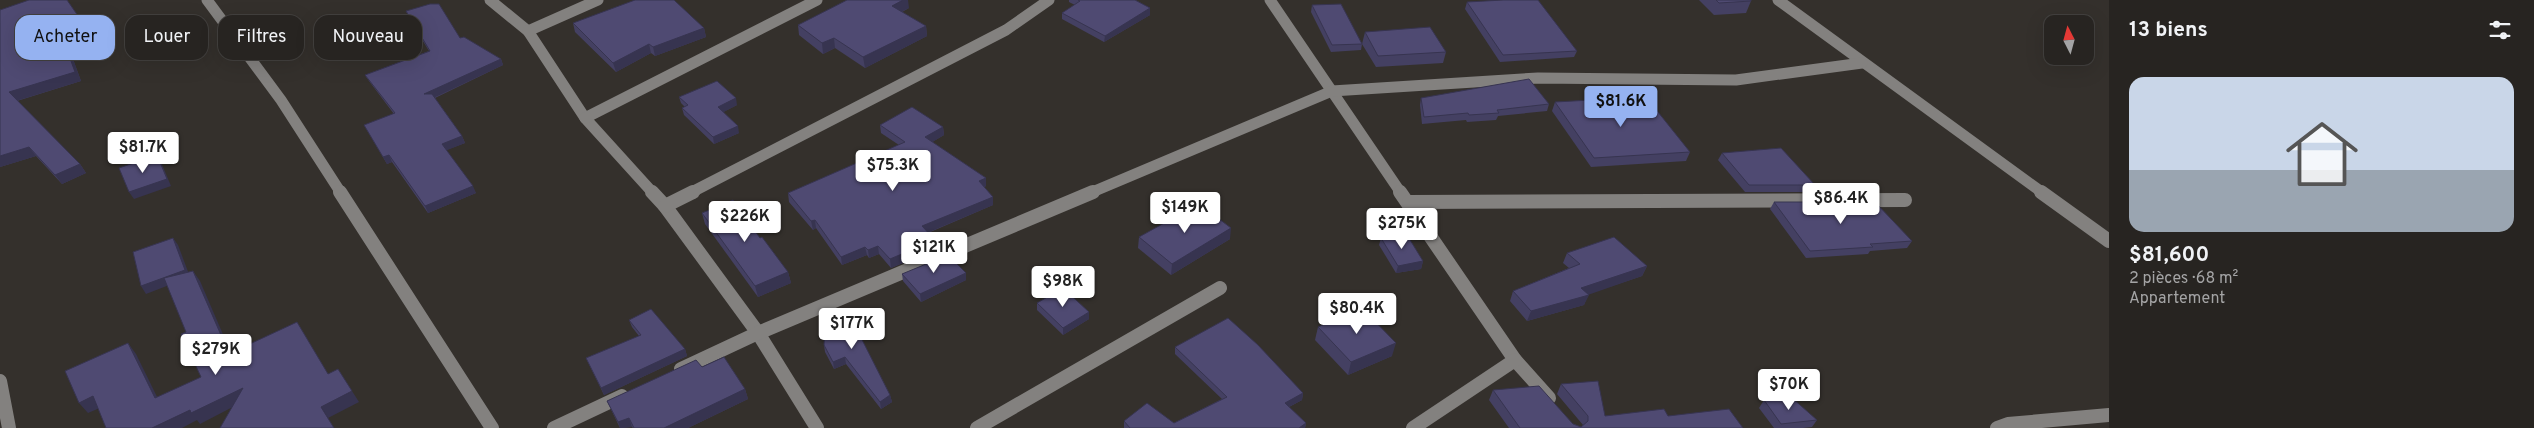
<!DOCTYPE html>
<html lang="fr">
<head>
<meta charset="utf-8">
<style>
  :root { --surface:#272421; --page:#2f2c2a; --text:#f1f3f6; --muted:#a4a4a5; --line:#43413f; --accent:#95b2f1 }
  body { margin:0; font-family:Overpass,sans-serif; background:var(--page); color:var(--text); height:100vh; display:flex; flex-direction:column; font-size:19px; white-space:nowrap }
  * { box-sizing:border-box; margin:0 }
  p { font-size:16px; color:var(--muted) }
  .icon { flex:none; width:28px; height:28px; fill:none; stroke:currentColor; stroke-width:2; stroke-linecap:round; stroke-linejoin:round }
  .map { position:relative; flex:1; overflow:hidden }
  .details { display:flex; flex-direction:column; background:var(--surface); width:425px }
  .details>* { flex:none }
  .hud { position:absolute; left:15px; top:15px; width:475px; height:45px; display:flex; gap:10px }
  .needle { width:32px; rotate:354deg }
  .buttons { position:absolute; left:2044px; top:15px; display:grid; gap:10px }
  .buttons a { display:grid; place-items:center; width:50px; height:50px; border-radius:10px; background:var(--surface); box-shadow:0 5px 20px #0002,0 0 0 1px var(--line); font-size:25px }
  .price { position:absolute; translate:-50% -42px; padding:0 11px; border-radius:5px; background:#fff; color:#222; font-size:16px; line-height:32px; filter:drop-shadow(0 1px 2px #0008) }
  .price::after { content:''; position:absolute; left:50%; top:30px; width:15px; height:11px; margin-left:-8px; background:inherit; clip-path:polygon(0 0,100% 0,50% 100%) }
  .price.on { background:var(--accent); color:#111 }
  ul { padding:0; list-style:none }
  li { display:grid; align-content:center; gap:10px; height:265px; padding:0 20px }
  li span { display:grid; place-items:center; height:155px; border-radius:15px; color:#555 }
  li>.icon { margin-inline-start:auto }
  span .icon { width:90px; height:90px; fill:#fffc; stroke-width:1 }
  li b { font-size:21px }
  h2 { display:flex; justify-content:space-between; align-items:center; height:60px; padding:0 20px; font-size:21px }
  .pill { padding:0 18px; border-radius:15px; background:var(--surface); box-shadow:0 5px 20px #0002,0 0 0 1px var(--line); font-size:18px; line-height:45px }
  .pill.on { background:var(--accent); color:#111 }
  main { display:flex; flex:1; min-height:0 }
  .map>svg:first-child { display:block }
</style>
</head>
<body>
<main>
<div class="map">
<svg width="2109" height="428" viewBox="0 0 2109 428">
  <rect width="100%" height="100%" fill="#34302c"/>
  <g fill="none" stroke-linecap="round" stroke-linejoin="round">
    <g stroke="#83817f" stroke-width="11">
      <path d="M 207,0 L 281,100 L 341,193"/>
      <path d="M 490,0 L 528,31 L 585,118 L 653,193"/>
      <path d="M 1270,0 L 1401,193"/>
      <path d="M 1778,0 L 2043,193"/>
      <path d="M 528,31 L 598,0"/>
      <path d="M 585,118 L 817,0"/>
      <path d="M 690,193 L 1006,30 L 1049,0"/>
      <path d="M 1090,193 L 1332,91 L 1538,78 L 1736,80 L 1862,63"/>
    </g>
    <g stroke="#83817f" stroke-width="14">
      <path d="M 340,192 L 492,428"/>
      <path d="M 652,192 L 665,206 L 758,333 L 817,428"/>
      <path d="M 1400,192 L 1515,360 L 1549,398"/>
      <path d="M 2041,192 L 2109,241"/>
      <path d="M 1409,202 L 1905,200"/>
      <path d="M 665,206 L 693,192"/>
      <path d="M 681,369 L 758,333 L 1093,192"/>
      <path d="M 0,381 L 9,428"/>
      <path d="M 554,428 L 622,396"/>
      <path d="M 977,428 L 1220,288"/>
      <path d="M 1413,428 L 1515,360"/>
      <path d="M 1997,428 L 2008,424 L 2109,415"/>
    </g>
  </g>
  <g fill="#444062">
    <path d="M 1069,0 L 1135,0 L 1150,8 L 1150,15 L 1104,42 L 1062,19 L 1062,13 L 1075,5 L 1069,2 Z"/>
    <path d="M 1699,0 L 1751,0 L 1751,1 L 1746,13 L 1714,15 Z"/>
    <path d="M 1467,2 L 1577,51 L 1574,57 L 1500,62 L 1465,9 Z"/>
    <path d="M 1312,5 L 1362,44 L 1361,50 L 1331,52 L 1311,12 Z"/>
    <path d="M 909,8 L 902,12 L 926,26 L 927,36 L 865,68 L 835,48 L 823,54 L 799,35 L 798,25 Z"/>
    <path d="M 0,10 L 89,31 L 66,40 L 81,81 L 17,101 L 80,164 L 86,173 L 62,184 L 36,156 L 0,167 Z"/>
    <path d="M 406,11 L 501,59 L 503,65 L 435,98 L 462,136 L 465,143 L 446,150 L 476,193 L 428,213 L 392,162 L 387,164 L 364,125 L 394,114 L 369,81 L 365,75 L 429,51 L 409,18 Z"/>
    <path d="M 573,23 L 704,28 L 706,37 L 655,56 L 651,53 L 616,72 L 575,32 Z"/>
    <path d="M 1365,32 L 1446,52 L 1443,63 L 1376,67 L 1362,44 Z"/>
    <path d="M 679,97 L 737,105 L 723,112 L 739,133 L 714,144 L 684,115 L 682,108 L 685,107 L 681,103 Z"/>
    <path d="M 1421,98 L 1549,104 L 1547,111 L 1498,116 L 1496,120 L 1467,122 L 1466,120 L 1422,124 L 1420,105 Z"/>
    <path d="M 1555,102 L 1690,152 L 1686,161 L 1591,167 L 1552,111 Z"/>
    <path d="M 880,125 L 943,127 L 944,135 L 932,142 L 986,178 L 986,186 L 984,187 L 993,205 L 928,233 L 936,249 L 891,268 L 879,254 L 869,258 L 867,255 L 842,265 L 816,228 L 813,230 L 789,202 L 788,193 L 899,145 L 881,133 Z"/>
    <path d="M 1722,153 L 1815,185 L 1811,192 L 1745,192 L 1718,160 Z"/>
    <path d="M 1774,202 L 1834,205 L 1912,241 L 1907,248 L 1870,251 L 1868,254 L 1806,258 L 1770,209 Z"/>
    <path d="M 702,213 L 760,238 L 788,272 L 791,283 L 758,297 L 705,224 Z"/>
    <path d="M 1179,220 L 1230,239 L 1171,275 L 1138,248 L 1139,237 Z"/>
    <path d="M 1381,238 L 1423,261 L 1421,269 L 1396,273 L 1379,245 Z"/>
    <path d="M 1567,253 L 1647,266 L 1642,276 L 1588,294 L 1584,305 L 1527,321 L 1510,301 L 1513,291 L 1569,268 L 1563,263 Z"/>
    <path d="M 966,273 L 966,280 L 921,302 L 903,281 L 902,274 Z"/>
    <path d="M 1037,303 L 1089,312 L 1089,319 L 1063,335 L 1037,310 Z"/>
    <path d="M 826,311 L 890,395 L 892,402 L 881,409 L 846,364 L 834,369 L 825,352 L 824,345 Z"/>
    <path d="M 629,320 L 685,349 L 687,356 L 604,395 L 586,358 L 639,336 L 632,327 Z"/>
    <path d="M 1318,327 L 1392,356 L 1348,375 L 1315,340 Z"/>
    <path d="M 1175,347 L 1303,393 L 1302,400 L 1289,407 L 1306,423 L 1305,428 L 1124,428 L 1124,421 L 1174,423 L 1222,399 L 1175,354 Z"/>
    <path d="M 702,367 L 745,389 L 748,399 L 688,428 L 633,428 L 632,427 L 620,428 L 607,401 Z"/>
    <path d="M 1561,384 L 1605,416 L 1668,416 L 1743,428 L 1509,428 L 1489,400 L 1493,390 L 1581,427 L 1583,425 L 1557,394 Z"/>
    <path d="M 1764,400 L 1817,420 L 1812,427 L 1803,428 L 1774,428 L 1759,408 Z"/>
  </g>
  <g fill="#373450">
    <path d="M 903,0 L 908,0 L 909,8 L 893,16 L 892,6 Z"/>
    <path d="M 1150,8 L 1150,15 L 1104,42 L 1105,36 Z"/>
    <path d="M 83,23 L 89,31 L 66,40 L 81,81 L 16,101 L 9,92 L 60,31 Z"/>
    <path d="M 926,26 L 927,36 L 865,68 L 863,57 Z"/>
    <path d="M 704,28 L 706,37 L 655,56 L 653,47 Z"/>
    <path d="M 834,38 L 835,48 L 823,54 L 822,43 Z"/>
    <path d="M 649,44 L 651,53 L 616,72 L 613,63 Z"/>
    <path d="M 501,59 L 503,65 L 427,101 L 424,94 Z"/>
    <path d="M 736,98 L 737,105 L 720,114 L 718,107 Z"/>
    <path d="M 738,126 L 739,133 L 714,144 L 713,137 Z"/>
    <path d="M 943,127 L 944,135 L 926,146 L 925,137 Z"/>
    <path d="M 462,136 L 465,143 L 445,151 L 442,144 Z"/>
    <path d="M 29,147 L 36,156 L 0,167 L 0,156 Z"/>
    <path d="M 157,155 L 161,162 L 171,186 L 134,199 L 129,192 Z"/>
    <path d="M 389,155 L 392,162 L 387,164 L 383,157 Z"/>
    <path d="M 80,164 L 86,173 L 62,184 L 55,175 Z"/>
    <path d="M 986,178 L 986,186 L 979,189 L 979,181 Z"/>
    <path d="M 473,186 L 476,193 L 428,213 L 425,206 Z"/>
    <path d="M 993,197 L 993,205 L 922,235 L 922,226 Z"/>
    <path d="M 815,220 L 816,228 L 813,230 L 811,221 Z"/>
    <path d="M 1231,228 L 1230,239 L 1171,275 L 1172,264 Z"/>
    <path d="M 173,238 L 178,245 L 190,277 L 146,294 L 141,286 Z"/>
    <path d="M 935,240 L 936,249 L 891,268 L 890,259 Z"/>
    <path d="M 878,246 L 879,254 L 869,258 L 868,250 Z"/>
    <path d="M 865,247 L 867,255 L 842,265 L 841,257 Z"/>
    <path d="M 1423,261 L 1421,269 L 1396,273 L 1398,266 Z"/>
    <path d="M 1647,266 L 1642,276 L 1582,297 L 1589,295 L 1584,305 L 1527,321 L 1531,311 L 1581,288 Z"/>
    <path d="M 193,271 L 200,281 L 231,353 L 224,342 Z"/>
    <path d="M 788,272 L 791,283 L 758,297 L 755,286 Z"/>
    <path d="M 966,273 L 966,280 L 921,302 L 920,294 Z"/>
    <path d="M 1089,312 L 1089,319 L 1063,335 L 1063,328 Z"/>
    <path d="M 128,343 L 136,354 L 163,409 L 155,398 Z"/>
    <path d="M 1396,343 L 1392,356 L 1348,375 L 1351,362 Z"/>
    <path d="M 685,349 L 687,356 L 604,395 L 601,388 Z"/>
    <path d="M 845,357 L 846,364 L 834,369 L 833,362 Z"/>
    <path d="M 243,388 L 250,398 L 200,424 L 197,420 L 182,428 L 152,428 L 190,410 Z"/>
    <path d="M 745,389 L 748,399 L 688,428 L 664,428 Z"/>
    <path d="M 352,391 L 359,402 L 328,418 L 321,407 Z"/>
    <path d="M 1303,393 L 1302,400 L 1283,410 L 1285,403 Z"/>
    <path d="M 890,395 L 892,402 L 881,409 L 880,402 Z"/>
    <path d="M 93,396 L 102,407 L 88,413 L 79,403 Z"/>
    <path d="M 629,418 L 632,427 L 620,428 L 618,422 Z"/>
    <path d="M 1306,423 L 1305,428 L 1299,428 Z"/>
  </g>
  <g fill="#4f4a72" stroke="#373450">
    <path d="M 29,0 L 67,0 L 83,23 L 60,31 L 75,72 L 9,92 L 80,164 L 55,175 L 29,147 L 0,156 L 0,10 Z"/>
    <path d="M 635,0 L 674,0 L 704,28 L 653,47 L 649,44 L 613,63 L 573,23 Z"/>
    <path d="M 847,0 L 903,0 L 892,6 L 926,26 L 863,57 L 834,38 L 822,43 L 798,25 Z"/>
    <path d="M 1078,0 L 1135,0 L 1150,8 L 1105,36 L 1062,13 L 1080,1 Z"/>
    <path d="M 1503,0 L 1538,0 L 1577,51 L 1503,55 L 1467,2 Z"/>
    <path d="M 1716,0 L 1751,0 L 1751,1 L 1719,3 Z"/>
    <path d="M 430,4 L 439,4 L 460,38 L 464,37 L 501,59 L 424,94 L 432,94 L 462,136 L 442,144 L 473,186 L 425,206 L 389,155 L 383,157 L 364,125 L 395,113 L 365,75 L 430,51 L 406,11 Z"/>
    <path d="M 1341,4 L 1362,44 L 1332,45 L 1312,5 Z"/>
    <path d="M 1430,27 L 1446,52 L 1378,56 L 1365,32 Z"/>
    <path d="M 1529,79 L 1549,104 L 1497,110 L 1499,113 L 1469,115 L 1468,113 L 1424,117 L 1421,98 Z"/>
    <path d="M 717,81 L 736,98 L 718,107 L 738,126 L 713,137 L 682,108 L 688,105 L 679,97 Z"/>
    <path d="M 1646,97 L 1690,152 L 1594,158 L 1555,102 Z"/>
    <path d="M 912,107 L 943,127 L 925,137 L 986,178 L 979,181 L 993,197 L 922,226 L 935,240 L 890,259 L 878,246 L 868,250 L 865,247 L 841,257 L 815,220 L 811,221 L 788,193 L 905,142 L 880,125 Z"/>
    <path d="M 1781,148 L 1815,185 L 1749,185 L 1722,153 Z"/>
    <path d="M 157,155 L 167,179 L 129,192 L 119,168 Z"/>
    <path d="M 733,200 L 760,238 L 762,237 L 788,272 L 755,286 L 702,213 Z"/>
    <path d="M 1774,202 L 1831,202 L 1834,205 L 1875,202 L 1912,241 L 1870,244 L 1873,247 L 1810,251 Z"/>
    <path d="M 1202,206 L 1231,228 L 1172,264 L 1139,237 L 1175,217 L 1179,220 Z"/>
    <path d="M 1407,235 L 1423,261 L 1398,266 L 1381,238 Z"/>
    <path d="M 1614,237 L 1647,266 L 1581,288 L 1589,295 L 1531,311 L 1513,291 L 1580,264 L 1567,253 Z"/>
    <path d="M 173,238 L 185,270 L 141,286 L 133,252 Z"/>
    <path d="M 948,255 L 966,273 L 920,294 L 902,274 Z"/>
    <path d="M 193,271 L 224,342 L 233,338 L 239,349 L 297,322 L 328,374 L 338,369 L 352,391 L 321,407 L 334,428 L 220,428 L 243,388 L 191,413 L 190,410 L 152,428 L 106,428 L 93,396 L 79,403 L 65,371 L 128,343 L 155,398 L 201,377 L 181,334 L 186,332 L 164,278 Z"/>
    <path d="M 1063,288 L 1089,312 L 1063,328 L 1037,303 Z"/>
    <path d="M 1362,308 L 1396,343 L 1351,362 L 1318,327 Z"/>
    <path d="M 651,309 L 685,349 L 601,388 L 586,358 L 641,335 L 629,320 Z"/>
    <path d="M 847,310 L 890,395 L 880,402 L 845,357 L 833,362 L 824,345 L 826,311 Z"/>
    <path d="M 1228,318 L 1258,345 L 1303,393 L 1285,403 L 1306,423 L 1299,428 L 1130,428 L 1124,421 L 1147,403 L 1174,423 L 1227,397 L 1175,347 Z"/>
    <path d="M 724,357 L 745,389 L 664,428 L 634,428 L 629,418 L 618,422 L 607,401 L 696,360 L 702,367 Z"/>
    <path d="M 1598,381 L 1605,416 L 1664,409 L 1668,416 L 1729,409 L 1743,428 L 1520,428 L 1493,390 L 1539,386 L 1573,424 L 1581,427 L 1588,421 L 1588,416 L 1561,384 Z"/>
    <path d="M 1791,397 L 1817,420 L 1781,424 L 1764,400 Z"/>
  </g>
</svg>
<div class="buttons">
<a><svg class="needle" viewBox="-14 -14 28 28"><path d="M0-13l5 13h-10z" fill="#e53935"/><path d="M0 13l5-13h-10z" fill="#a4a4a5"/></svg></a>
</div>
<b class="price on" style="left:1621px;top:128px">$81.6K</b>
<b class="price" style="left:143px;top:174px">$81.7K</b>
<b class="price" style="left:893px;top:192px">$75.3K</b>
<b class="price" style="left:1841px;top:225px">$86.4K</b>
<b class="price" style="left:1185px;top:234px">$149K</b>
<b class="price" style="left:745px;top:243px">$226K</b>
<b class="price" style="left:1402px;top:250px">$275K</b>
<b class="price" style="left:934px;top:274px">$121K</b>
<b class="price" style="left:1063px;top:308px">$98K</b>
<b class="price" style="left:1357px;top:335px">$80.4K</b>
<b class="price" style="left:852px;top:350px">$177K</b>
<b class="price" style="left:216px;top:376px">$279K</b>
<b class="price" style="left:1789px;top:411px">$70K</b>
<div class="hud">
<a class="pill on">Acheter</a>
<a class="pill">Louer</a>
<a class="pill">Filtres</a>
<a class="pill">Nouveau</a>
</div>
</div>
<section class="details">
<h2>13 biens<svg class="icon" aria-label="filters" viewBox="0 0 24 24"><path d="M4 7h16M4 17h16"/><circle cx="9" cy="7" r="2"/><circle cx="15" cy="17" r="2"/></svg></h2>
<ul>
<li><span style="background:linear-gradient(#c9d6e8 60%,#9aa5b1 0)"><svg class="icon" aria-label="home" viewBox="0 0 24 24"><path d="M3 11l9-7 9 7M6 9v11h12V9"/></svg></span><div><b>$81,600</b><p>2 pièces · 68 m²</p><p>Appartement</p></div></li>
</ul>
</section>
</main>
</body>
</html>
